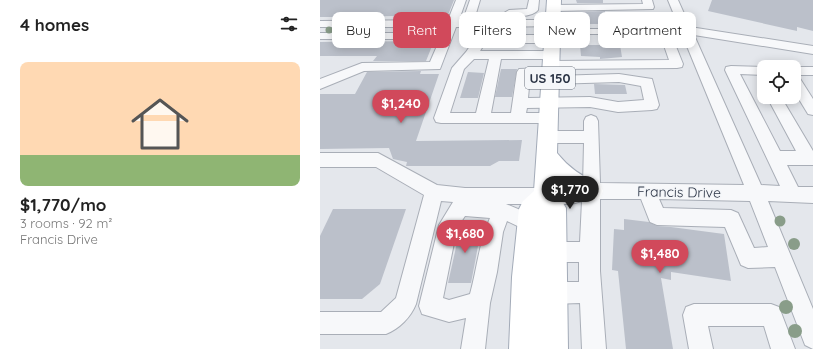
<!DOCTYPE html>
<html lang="en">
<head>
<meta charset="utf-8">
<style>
  :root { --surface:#fff; --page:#f6f6f6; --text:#222; --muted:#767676; --accent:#d1495b }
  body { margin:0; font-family:Quicksand,sans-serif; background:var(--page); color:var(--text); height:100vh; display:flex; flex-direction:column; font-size:15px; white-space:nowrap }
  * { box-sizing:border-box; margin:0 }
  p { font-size:13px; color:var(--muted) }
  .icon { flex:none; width:22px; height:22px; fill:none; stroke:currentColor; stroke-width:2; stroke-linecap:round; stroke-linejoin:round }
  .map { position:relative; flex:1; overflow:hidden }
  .details { display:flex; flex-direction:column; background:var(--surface); width:320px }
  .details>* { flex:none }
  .guide { position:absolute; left:12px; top:12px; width:380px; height:36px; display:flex; gap:8px }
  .buttons { position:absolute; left:437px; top:60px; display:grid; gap:8px }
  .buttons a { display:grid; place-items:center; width:44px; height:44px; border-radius:8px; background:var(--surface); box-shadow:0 2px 10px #0003; font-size:20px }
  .price { position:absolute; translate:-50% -34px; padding:0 9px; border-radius:14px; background:var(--accent); color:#fff; font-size:13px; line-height:26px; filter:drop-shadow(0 1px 2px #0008) }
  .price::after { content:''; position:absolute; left:50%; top:24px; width:12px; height:9px; margin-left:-6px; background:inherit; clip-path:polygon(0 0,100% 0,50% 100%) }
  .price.on { background:#222; color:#fff }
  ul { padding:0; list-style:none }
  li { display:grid; align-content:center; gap:8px; height:212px; padding:0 20px }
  li span { display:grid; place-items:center; height:124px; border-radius:8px; color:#555 }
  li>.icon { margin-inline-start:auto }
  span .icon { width:72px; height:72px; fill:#fffc; stroke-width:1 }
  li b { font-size:17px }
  h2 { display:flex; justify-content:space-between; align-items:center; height:48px; padding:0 20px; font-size:17px }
  .chip { padding:0 14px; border-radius:8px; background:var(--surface); box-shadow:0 2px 10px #0003; font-size:14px; line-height:36px }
  .chip.on { background:var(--accent); color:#fff }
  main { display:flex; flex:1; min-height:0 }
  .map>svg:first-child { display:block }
</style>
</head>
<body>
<main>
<section class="details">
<h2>4 homes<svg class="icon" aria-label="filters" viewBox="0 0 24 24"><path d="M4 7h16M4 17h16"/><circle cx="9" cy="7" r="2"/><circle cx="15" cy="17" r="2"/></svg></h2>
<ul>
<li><span style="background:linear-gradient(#ffd9b3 75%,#8fb573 0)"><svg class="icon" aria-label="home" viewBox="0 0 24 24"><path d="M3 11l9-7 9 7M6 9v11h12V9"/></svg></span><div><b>$1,770/mo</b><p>3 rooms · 92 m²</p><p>Francis Drive</p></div></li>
</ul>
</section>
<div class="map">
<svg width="493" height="349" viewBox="0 0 493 349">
  <rect width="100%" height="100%" fill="#e4e7ec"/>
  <g fill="#bbc0ca">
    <path d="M 0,0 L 134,0 L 128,15 L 23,17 L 0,17 Z"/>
    <path d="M 256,0 L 283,0 L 283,3 L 257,3 Z"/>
    <path d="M 392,0 L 493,0 L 493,31 L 477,27 L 477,31 L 388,11 Z"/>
    <path d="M 285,11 L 287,24 L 258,24 L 257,12 Z"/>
    <path d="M 318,14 L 350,14 L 353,23 L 318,24 Z"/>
    <path d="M 114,41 L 106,61 L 53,61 L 57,56 L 0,56 L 0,42 Z"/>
    <path d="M 260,45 L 300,45 L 302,57 L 280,59 L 280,57 L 261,56 Z"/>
    <path d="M 181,69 L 197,69 L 192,97 L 175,97 Z"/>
    <path d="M 101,71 L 100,74 L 119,74 L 96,141 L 202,140 L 199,161 L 179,161 L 170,166 L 86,166 L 87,162 L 73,159 L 69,148 L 0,149 L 0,94 L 35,94 L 47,72 Z"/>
    <path d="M 148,72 L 164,73 L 158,98 L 140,98 Z"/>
    <path d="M 274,84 L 305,85 L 307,94 L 275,94 Z"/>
    <path d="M 13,209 L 86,209 L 60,284 L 42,299 L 0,299 L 0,236 Z"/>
    <path d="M 304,219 L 329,222 L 337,226 L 351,227 L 404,234 L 411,281 L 351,272 L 351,280 L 341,278 L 353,349 L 306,349 L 298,271 L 292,270 L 294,229 L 304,230 Z"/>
    <path d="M 141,225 L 162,225 L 151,283 L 128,283 Z"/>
  </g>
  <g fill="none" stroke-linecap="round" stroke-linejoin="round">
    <g stroke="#a9aeb7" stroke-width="2">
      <g id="minor">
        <path d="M 136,0 L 146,0 L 139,20 L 143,20 L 150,0 L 160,0 L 154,20 L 233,20 L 239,23 L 233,26 L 170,27 L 168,35 L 232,35 L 236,37 L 238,39 L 236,41 L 232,43 L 165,43 L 160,51 L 231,51 L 235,52 L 237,55 L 235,58 L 231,59 L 181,59 L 171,113 L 191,113 L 197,72 L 199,69 L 226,68 L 225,65 L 226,62 L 231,61 L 349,60 L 340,34 L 232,34 L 228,33 L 226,31 L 228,29 L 349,29 L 363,64 L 362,67 L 357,68 L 236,69 L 238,72 L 234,76 L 299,74 L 332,79 L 339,105 L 337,109 L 332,110 L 298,112 L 270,107 L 207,108 L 206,113 L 228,113 L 233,114 L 235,118 L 233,122 L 228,123 L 121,123 L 116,122 L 114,118 L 132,68 L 146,52 L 155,39 L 158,27 L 136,27 L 120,69 L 44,71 L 0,89 L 0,79 L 42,63 L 110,62 L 120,39 L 0,39 L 0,33 L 123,33 L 125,27 L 0,27 L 0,21 L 128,20 ZM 154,59 L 169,59 L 156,113 L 130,113 L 144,69 ZM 210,76 L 227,76 L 223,80 L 225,83 L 230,84 L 299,82 L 321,86 L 324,100 L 298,102 L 270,97 L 208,98 Z"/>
        <path d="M 209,0 L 219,0 L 218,10 C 213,17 189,19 184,13 L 189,10 L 207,9 Z"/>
        <path d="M 322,0 L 332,0 L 334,7 L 333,9 L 234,11 L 229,8 L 234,5 L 323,4 Z"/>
        <path d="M 348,0 L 358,0 L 370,27 L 493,46 L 493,54 L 374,35 L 441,185 L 460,186 L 405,70 L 406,67 L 411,66 L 445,67 L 444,75 L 420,74 L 460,151 L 476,151 L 447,97 L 461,97 L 493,151 L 493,165 L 467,165 L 478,187 L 493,187 L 493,203 L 448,201 L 493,309 L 493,349 L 485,345 L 455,267 L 428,268 L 421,265 L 405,227 L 337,225 L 330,222 L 321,199 L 280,199 L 280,271 L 286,349 L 262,349 L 260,303 L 232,304 L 224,301 L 221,293 L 224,285 L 232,282 L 259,282 L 259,262 L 233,262 L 226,259 L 223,252 L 226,245 L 233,242 L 260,242 L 262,201 L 251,204 L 186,204 L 217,217 L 219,223 L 217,229 L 210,232 L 187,221 L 183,232 L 177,272 L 170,303 L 165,349 L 141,349 L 146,318 L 129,322 L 102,314 L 99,306 L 119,225 L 133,202 L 121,201 L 96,304 C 91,317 79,329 66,334 L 0,334 L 0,312 L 61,312 L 76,298 L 104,195 L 56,167 L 0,167 L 0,153 L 58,153 L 117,185 L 145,188 L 251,188 L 263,185 L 264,143 L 227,143 L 222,141 L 219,137 L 222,133 L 227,131 L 264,131 L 264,121 L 266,117 L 271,115 L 276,117 L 278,121 L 280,183 L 424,185 ZM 339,199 L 430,201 L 448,247 L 434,248 L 418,213 L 411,210 L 343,208 ZM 145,216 L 170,218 C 159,242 157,269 150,294 L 129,300 L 123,298 L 137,228 Z"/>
        <path d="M 473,67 L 493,67 L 493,75 L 474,75 Z"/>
        <path d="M 474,76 L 479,77 L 493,99 L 493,115 L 488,114 L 474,91 Z"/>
        <path d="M 374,304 L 451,304 L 459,307 L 475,349 L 451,349 L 444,326 L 388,326 L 393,349 L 369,349 L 363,315 L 366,307 Z"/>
      </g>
    </g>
    <g stroke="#a3abb8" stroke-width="2">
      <path id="major" d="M 227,0 L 241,0 L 237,153 C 249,168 262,177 280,184 L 283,191 L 280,198 L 272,201 L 250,192 L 237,182 L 237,193 L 246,208 L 248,349 L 189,349 L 192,277 L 199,209 L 203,201 L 214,191 Z"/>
    </g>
    <use href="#minor" fill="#f7f8fa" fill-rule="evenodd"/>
    <use href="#major" fill="#fff" fill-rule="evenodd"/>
  </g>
  <g fill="#899d89">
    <circle cx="27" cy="29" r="3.5"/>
    <circle cx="47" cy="29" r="3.5"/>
    <circle cx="60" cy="29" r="3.5"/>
    <circle cx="81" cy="29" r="3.5"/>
    <circle cx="98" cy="29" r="3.5"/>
    <circle cx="115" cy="29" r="3.5"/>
    <circle cx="9" cy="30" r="3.5"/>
    <circle cx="460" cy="221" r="5.5"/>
    <circle cx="474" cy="244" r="6"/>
    <circle cx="466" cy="307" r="7"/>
    <circle cx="475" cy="331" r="7"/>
  </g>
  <g text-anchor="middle" stroke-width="3" stroke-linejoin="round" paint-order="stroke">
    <rect fill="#f4f6f9" stroke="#676e7b" stroke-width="1" x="205" y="67" width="50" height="22" rx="3"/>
    <g font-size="13" font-weight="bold" fill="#2b3445">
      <text x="230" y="83">US 150</text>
    </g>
    <g font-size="14" fill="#2b3445" stroke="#f4f6f9">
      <text transform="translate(359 192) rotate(1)" y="5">Francis Drive</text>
    </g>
  </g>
</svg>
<div class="buttons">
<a><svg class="icon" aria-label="locate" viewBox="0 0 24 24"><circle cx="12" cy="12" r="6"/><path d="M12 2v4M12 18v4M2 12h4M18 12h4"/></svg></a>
</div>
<b class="price" style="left:81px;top:124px">$1,240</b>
<b class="price on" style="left:250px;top:210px">$1,770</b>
<b class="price" style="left:145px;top:254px">$1,680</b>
<b class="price" style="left:340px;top:274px">$1,480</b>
<div class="guide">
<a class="chip">Buy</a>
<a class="chip on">Rent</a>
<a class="chip">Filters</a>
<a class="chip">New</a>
<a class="chip">Apartment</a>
</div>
</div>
</main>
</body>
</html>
